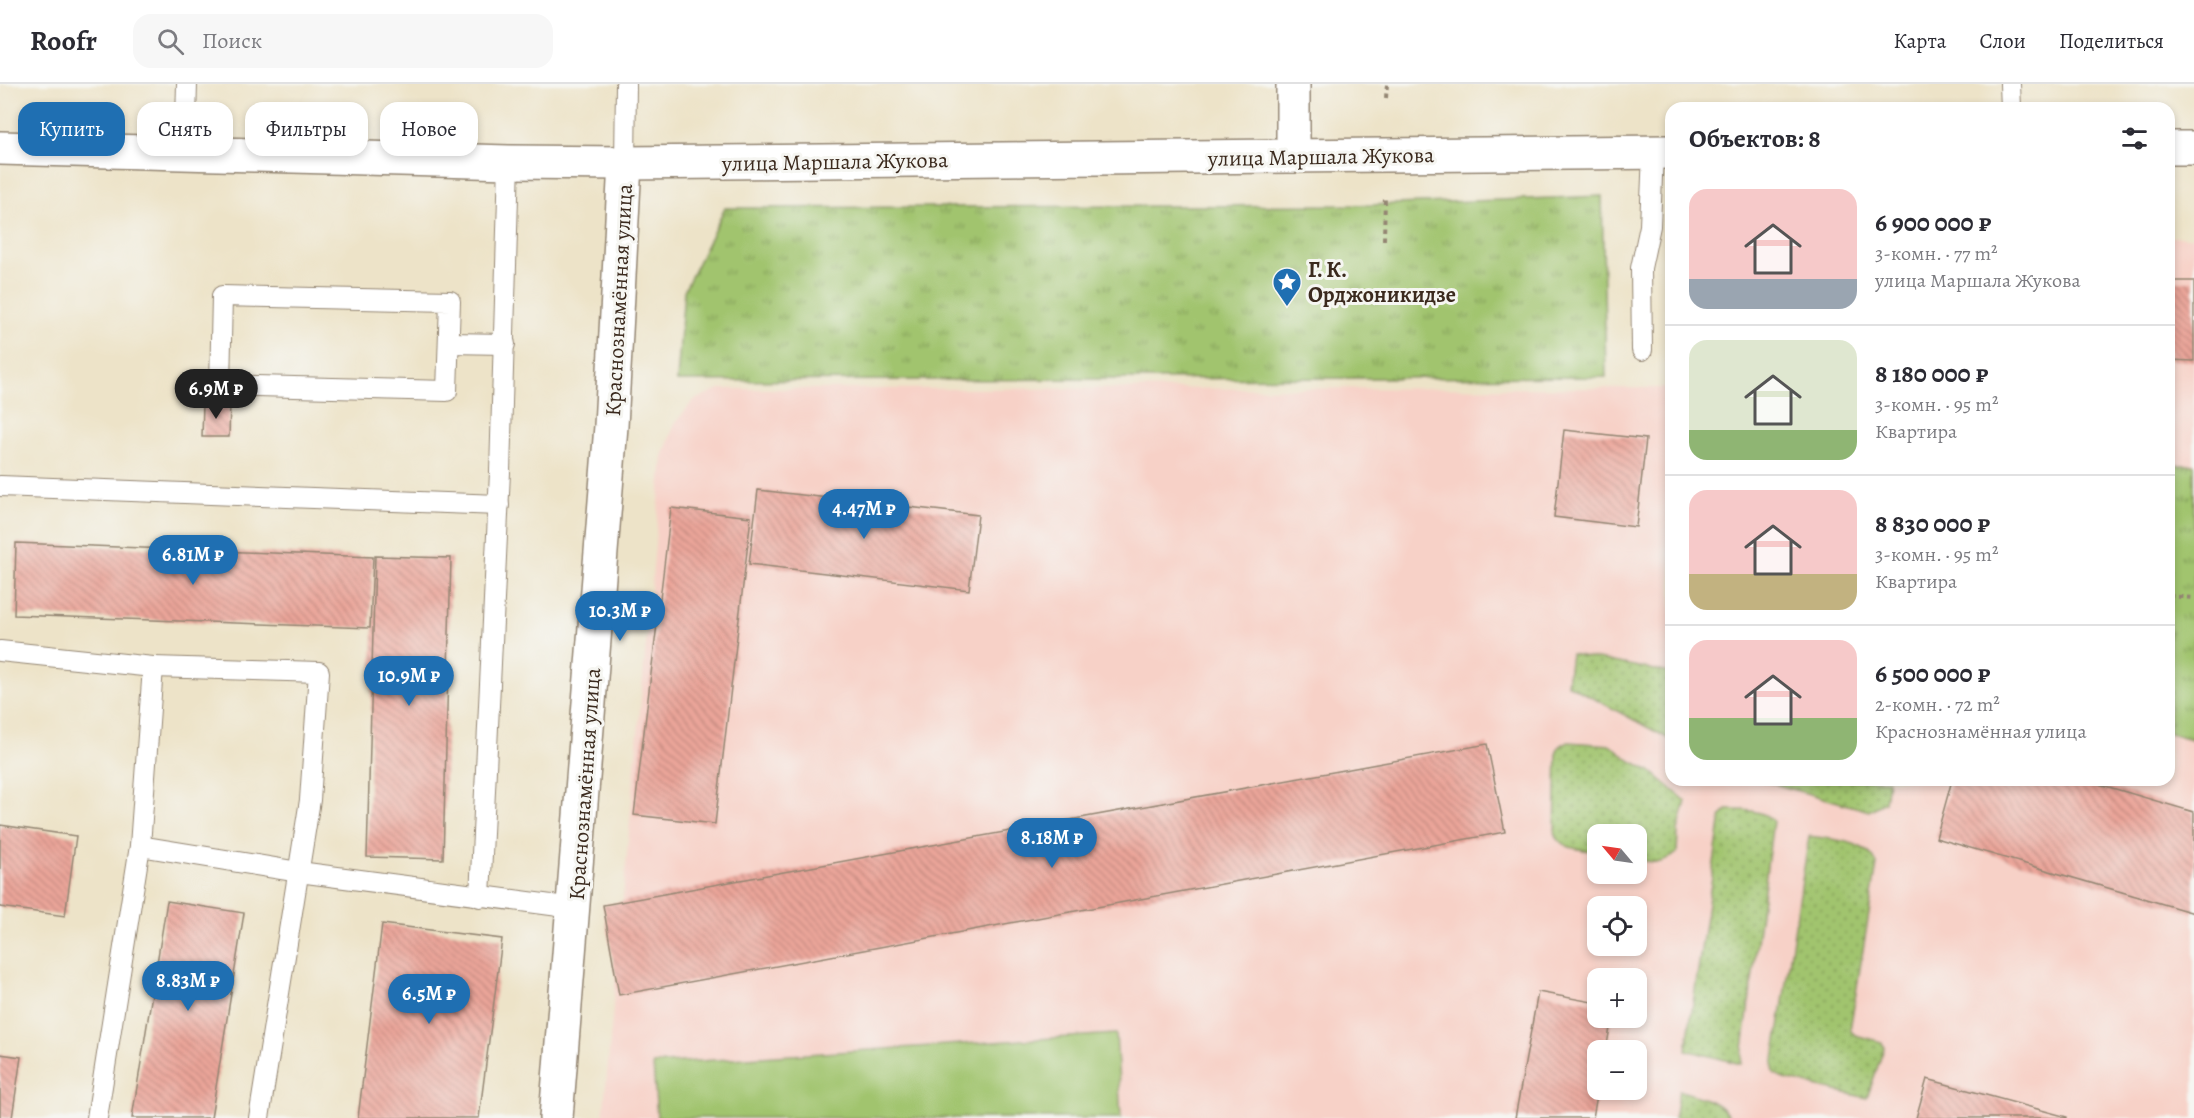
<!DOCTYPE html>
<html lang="ru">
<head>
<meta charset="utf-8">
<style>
  :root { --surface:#fff; --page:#f7f7f7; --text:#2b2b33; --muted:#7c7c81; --line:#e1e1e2; --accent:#1f6fb2 }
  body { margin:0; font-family:Alegreya,serif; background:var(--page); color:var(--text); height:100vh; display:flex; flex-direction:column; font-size:22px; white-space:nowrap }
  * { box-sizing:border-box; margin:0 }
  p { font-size:20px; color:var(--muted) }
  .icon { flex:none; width:33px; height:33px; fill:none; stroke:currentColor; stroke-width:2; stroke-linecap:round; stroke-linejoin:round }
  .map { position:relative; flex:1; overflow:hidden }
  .panel { position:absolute; left:1665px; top:18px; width:510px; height:684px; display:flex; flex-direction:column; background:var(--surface); border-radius:18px; box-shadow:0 3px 9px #0003 }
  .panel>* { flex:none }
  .hud { position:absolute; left:18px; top:18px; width:570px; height:54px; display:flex; gap:12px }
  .needle { width:39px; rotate:299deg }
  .fabs { position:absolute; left:1587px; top:740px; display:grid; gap:12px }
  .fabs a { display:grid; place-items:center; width:60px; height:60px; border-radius:12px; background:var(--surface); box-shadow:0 3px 9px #0003; font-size:30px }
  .price { position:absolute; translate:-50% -51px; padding:0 14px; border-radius:21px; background:var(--accent); color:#fff; font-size:20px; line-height:39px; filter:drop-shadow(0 2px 3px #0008) }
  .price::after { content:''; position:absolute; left:50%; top:36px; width:18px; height:14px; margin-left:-9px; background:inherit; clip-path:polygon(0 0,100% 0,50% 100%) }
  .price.current { background:#222; color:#fff }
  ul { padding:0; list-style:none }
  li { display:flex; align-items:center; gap:18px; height:150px; padding:0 24px }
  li+li { border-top:2px solid var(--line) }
  li span { display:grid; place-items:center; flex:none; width:168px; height:120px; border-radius:18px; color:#555 }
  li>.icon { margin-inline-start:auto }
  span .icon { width:72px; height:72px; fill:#fffc; stroke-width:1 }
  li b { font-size:26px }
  h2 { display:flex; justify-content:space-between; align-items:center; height:72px; padding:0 24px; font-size:26px }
  .chip { padding:0 21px; border-radius:18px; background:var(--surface); box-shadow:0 3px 9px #0003; font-size:21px; line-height:54px }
  .chip.current { background:var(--accent); color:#fff }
  header { display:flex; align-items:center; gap:36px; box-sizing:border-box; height:84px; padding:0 30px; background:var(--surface); border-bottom:2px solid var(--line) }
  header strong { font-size:28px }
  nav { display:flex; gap:33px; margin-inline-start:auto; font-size:21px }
  .search { width:420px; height:54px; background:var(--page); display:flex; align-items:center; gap:15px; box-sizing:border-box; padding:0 21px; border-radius:18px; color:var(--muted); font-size:22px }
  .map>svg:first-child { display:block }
</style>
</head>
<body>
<header>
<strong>Roofr</strong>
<div class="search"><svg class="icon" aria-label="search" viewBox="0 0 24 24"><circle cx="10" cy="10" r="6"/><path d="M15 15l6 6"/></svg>Поиск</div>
<nav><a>Карта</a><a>Слои</a><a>Поделиться</a></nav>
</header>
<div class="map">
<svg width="2194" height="1034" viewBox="0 0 2194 1034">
  <defs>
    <pattern id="grass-dots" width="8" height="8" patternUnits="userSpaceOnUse" patternTransform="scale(1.5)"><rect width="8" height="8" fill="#a1c46e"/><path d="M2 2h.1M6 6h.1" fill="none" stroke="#849f5a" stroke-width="1.8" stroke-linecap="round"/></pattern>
    <pattern id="park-tufts" width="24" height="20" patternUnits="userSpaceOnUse" patternTransform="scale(1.5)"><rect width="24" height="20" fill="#a1c46e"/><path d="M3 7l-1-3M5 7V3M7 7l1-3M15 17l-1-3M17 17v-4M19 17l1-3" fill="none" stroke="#849f5a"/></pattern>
    <pattern id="building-back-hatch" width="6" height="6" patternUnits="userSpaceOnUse" patternTransform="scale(1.5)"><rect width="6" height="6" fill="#eba59a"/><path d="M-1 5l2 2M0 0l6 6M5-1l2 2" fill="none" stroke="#c0877d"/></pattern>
  </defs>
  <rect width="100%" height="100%" fill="#f6f6f2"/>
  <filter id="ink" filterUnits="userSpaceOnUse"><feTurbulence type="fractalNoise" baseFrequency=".0167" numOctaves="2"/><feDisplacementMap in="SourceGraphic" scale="12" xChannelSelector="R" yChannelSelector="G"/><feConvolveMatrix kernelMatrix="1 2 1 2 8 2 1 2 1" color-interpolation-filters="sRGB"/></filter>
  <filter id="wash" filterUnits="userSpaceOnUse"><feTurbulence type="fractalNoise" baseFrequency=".008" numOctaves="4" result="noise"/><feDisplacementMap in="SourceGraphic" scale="24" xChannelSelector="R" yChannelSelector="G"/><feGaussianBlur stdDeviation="1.35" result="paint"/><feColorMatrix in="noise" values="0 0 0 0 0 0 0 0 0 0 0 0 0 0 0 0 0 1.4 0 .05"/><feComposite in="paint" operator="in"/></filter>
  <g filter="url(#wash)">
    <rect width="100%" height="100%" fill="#ede3c8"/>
    <path fill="#f7d1c7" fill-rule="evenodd" d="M 2169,153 L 2194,153 L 2194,1034 L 603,1034 L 663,373 L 675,339 L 694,316 L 720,305 L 1671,304 L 1671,696 L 2169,696 ZM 1598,750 L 1636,750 L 1636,789 L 1598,789 ZM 1598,822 L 1636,822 L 1636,861 L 1598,861 ZM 1598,894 L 1636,894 L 1636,933 L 1598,933 ZM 1598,966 L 1636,966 L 1636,1005 L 1598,1005 Z"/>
    <g fill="url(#grass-dots)" stroke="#6e7746" stroke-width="1.5">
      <path d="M 1571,570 L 1671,589 L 1671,656 L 1567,600 Z"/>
      <path d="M 1568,658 L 1611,661 L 1631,677 L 1649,686 L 1686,717 L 1678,747 L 1677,769 C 1661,782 1655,779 1637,775 L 1636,750 L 1598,750 L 1597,768 C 1583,765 1558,766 1555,748 L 1557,666 L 1562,660 Z"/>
      <path d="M 1760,696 L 1888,696 L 1885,718 L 1869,727 Z"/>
      <path d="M 1727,726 C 1741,726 1763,725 1773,737 L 1741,980 L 1686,966 L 1720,739 L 1722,732 Z"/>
      <path d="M 1809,752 C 1832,756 1866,755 1877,780 L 1850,946 L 1855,951 L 1882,958 L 1884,964 L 1867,1014 L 1785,995 L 1774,989 L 1773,982 Z"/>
      <path d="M 1679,1006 C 1697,1013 1721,1016 1729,1034 L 1674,1034 Z"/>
    </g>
    <g fill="url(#park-tufts)" stroke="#6e7746" stroke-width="1.5">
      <path d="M 1602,112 L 1606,293 L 677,297 L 684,207 L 725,124 L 1371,121 Z"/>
      <path d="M 2169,381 L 2194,381 L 2194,656 L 2169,649 Z"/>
    </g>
    <path fill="#a1c46e" stroke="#6e7746" stroke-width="1.5" d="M 1116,950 L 1121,1034 L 657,1034 L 653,980 Z"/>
    <g id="blocks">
      <g fill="url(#building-back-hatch)">
        <path d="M 2169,197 L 2194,197 L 2194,277 L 2169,276 Z"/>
        <path d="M 203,319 L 230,319 L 229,353 L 202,353 Z"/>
        <path d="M 1564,346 L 1646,355 L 1636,443 L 1554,433 Z"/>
        <path d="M 758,406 L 978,431 L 969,506 L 749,480 Z"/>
        <path d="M 671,424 L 751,433 L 715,740 L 634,731 Z"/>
        <path d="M 16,459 L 373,473 L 370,544 L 14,531 Z"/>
        <path d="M 375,472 L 451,474 L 443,775 L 367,773 Z"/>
        <path d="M 1487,660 L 1505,748 L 619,911 L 603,821 Z"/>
        <path d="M 1952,696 L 2085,696 L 2194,728 L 2194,829 L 1936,754 Z"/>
        <path d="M 0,741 L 76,752 L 65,832 L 0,823 Z"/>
        <path d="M 167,817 L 244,829 L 211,1034 L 132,1034 Z"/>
        <path d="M 382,840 L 502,855 L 479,1034 L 358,1034 Z"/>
        <path d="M 1538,908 L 1598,919 L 1598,933 L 1612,933 L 1606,966 L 1598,966 L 1598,1005 L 1593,1034 L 1515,1034 Z"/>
        <path d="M 0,970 L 21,973 L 12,1034 L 0,1034 Z"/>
        <path d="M 1927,995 L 2067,1033 L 2067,1034 L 1916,1034 Z"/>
      </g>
    </g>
  </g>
  <g filter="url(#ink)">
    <use href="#blocks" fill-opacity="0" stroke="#948673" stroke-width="1.5"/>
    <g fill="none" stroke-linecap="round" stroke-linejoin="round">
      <g stroke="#948673" stroke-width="22">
        <g id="lane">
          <path d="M 2010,0 L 2011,24"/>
          <path d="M 185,70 L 187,0"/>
          <path d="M 625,79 L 626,0"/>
          <path d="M 222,212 L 450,217 L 447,307 L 220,301 Z"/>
          <path d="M 449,259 L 505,260"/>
          <path d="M 1642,266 L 1641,184 L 1650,142 L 1653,68"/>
          <path d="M 0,402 L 499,421"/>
          <path d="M 0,567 L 153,583 L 140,762 L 97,1034"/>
          <path d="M 153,583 L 319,588 L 310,716 L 259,1034"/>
          <path d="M 140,762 L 299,788 L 574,824"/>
          <path d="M 480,813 L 500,388 L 509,78"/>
        </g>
      </g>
      <g stroke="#948673" stroke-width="36">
        <g id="secondary">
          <path d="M 1293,0 L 1293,72"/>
          <path d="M 0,64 L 509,78 L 625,79 L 1671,68"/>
          <path d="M 2169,64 L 2194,64"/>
          <path d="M 556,1034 L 611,342 L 625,79"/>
        </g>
      </g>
      <g stroke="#948673" stroke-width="4" stroke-dasharray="4.5 4.5" stroke-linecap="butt">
        <path d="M 1386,14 L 1387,0"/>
        <path d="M 1384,156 L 1385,111"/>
        <path d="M 2169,512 L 2194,514"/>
      </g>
      <use href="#lane" stroke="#fff" stroke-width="20"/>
      <use href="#secondary" stroke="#fff" stroke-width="33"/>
    </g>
  </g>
  <defs>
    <g id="sight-pin" transform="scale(1.5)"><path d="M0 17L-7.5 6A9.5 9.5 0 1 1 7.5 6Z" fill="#1f6fb2" stroke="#f6f6f2"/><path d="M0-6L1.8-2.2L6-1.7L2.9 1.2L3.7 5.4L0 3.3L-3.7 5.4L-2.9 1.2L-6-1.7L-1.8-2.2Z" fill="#fff"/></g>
  </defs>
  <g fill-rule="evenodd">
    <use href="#sight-pin" x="1287" y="198"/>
  </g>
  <g text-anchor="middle" stroke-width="6" stroke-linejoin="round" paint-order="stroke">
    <g font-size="22" fill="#3b2a1e" stroke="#f6f6f2">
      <text transform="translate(1321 72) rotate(-1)" y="8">улица Маршала Жукова</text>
      <text transform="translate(835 77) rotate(-1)" y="8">улица Маршала Жукова</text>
      <text transform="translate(618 216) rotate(-87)" y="8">Краснознамённая улица</text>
      <text transform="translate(584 700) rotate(-86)" y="8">Краснознамённая улица</text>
    </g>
    <g font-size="22" font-weight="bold" fill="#3b2a1e" stroke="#f6f6f2" text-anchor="start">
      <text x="1308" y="193">Г. К.<tspan x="1308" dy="25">Орджоникидзе</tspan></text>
    </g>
  </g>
</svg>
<div class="fabs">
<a><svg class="needle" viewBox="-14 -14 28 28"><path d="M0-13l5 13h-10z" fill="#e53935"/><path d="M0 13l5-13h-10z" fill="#7c7c81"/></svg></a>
<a><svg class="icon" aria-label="locate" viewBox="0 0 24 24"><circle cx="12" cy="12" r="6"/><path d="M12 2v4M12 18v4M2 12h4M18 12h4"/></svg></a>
<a>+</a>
<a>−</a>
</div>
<b class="price current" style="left:216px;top:336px">6.9M ₽</b>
<b class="price" style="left:864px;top:456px">4.47M ₽</b>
<b class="price" style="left:193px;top:502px">6.81M ₽</b>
<b class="price" style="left:620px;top:558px">10.3M ₽</b>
<b class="price" style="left:409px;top:623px">10.9M ₽</b>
<b class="price" style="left:1052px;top:785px">8.18M ₽</b>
<b class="price" style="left:188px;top:928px">8.83M ₽</b>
<b class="price" style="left:429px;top:941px">6.5M ₽</b>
<div class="hud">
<a class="chip current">Купить</a>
<a class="chip">Снять</a>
<a class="chip">Фильтры</a>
<a class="chip">Новое</a>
</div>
<section class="panel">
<h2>Объектов: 8<svg class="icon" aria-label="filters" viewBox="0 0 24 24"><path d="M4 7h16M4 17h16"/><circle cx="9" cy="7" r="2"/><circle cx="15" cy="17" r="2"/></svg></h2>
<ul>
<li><span style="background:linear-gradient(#f6c9c9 75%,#9aa5b1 0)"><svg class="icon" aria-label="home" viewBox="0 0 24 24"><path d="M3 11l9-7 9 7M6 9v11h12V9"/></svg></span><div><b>6 900 000 ₽</b><p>3-комн. · 77 m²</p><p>улица Маршала Жукова</p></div></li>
<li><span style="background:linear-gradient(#dfe7d0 75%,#8fb573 0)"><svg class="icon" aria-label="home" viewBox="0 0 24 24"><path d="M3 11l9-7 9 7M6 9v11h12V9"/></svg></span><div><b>8 180 000 ₽</b><p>3-комн. · 95 m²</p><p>Квартира</p></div></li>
<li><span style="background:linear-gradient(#f6c9c9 70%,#c2b280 0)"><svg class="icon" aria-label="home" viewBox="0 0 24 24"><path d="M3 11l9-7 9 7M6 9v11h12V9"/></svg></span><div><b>8 830 000 ₽</b><p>3-комн. · 95 m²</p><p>Квартира</p></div></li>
<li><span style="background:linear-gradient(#f6c9c9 65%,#8fb573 0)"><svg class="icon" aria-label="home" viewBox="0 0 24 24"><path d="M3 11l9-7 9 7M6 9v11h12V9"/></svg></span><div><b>6 500 000 ₽</b><p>2-комн. · 72 m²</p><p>Краснознамённая улица</p></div></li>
</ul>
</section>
</div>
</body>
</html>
